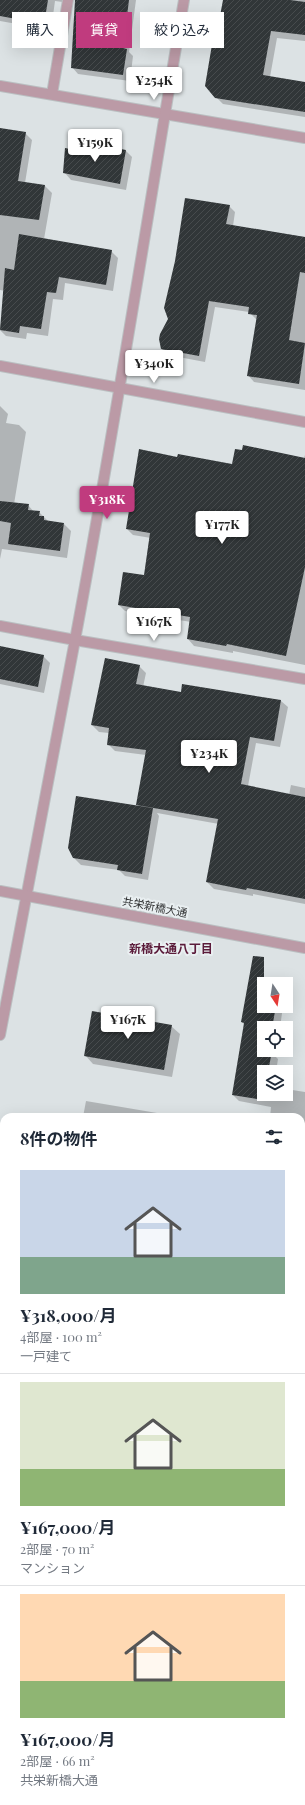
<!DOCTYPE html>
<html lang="ja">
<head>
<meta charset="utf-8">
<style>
  :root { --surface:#fff; --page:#f6f6f7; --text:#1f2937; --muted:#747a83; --line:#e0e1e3; --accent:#c03b7e }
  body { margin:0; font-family:"Playfair Display","Noto Sans JP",serif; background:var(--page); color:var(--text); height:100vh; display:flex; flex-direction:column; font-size:15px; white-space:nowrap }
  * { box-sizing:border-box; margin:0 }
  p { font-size:13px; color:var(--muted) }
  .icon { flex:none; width:22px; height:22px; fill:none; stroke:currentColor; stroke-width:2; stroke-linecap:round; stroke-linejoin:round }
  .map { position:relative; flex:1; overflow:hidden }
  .side { position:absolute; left:0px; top:1113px; width:305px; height:692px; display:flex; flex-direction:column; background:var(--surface); border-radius:12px 12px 0 0; box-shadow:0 4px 16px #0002 }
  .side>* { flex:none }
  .banner { position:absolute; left:12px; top:12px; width:281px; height:36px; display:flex; gap:8px }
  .needle { width:26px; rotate:168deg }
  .controls { position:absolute; left:257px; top:977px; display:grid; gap:8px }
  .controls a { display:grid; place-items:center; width:36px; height:36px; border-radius:0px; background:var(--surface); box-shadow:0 4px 16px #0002; font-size:20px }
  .price { position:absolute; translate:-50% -34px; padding:0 9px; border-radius:4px; background:#fff; color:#222; font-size:13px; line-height:26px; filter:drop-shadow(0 1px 2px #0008) }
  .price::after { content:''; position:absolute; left:50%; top:24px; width:12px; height:9px; margin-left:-6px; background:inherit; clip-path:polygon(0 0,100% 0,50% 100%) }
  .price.on { background:var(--accent); color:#fff }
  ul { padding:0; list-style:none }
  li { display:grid; align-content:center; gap:8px; height:212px; padding:0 20px }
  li+li { border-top:1px solid var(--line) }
  li span { display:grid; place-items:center; height:124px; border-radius:0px; color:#555 }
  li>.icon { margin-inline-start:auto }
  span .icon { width:72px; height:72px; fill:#fffc; stroke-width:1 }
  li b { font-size:17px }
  h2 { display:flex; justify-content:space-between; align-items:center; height:48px; padding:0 20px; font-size:17px }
  .pill { padding:0 14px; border-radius:0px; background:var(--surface); box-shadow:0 4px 16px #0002; font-size:14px; line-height:36px }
  .pill.on { background:var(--accent); color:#fff }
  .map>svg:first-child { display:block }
</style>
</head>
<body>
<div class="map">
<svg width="305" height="1805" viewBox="0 0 305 1805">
  <defs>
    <pattern id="building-hatch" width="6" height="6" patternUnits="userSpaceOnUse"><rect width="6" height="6" fill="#313638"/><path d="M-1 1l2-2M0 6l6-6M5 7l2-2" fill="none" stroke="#474b4d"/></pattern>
  </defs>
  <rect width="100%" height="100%" fill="#dce2e4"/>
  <g fill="#0003">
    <path d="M 0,0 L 75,0 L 70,3 L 55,1 L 51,30 L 0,21 Z"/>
    <path d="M 76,0 L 136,0 L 129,52 L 133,56 L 130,81 L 78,74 L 72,67 Z"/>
    <path d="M 224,0 L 305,0 L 305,41 L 277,38 L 270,77 L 305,83 L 305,117 L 223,104 L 216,97 L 221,17 Z"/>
    <path d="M 0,129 L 25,133 L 32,140 L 25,183 L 45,186 L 52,193 L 44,239 L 111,251 L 118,258 L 113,291 L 65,283 L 63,300 L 53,299 L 48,336 L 27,333 L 26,339 L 6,336 L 0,330 L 5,291 L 0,290 Z"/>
    <path d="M 99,148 L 125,150 L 132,157 L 126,190 L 71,180 L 65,173 L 80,152 Z"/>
    <path d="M 229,206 L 235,212 L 233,226 L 305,237 L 305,390 L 254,382 L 248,375 L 257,320 L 249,312 L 215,307 L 205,362 L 168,355 L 162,349 Z"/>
    <path d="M 0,406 L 8,414 L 6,423 L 19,425 L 26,432 L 14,504 L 28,505 L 34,512 L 39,512 L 48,521 L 64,524 L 71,531 L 67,558 L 2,549 L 0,559 Z"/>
    <path d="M 305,455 L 305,665 L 233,651 L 233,653 L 194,646 L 188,639 L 191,622 L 125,611 L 119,605 L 145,576 L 151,538 L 133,535 L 127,529 L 178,458 L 233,465 L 304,458 Z"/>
    <path d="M 0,647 L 43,656 L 50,663 L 44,693 L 0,684 Z"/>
    <path d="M 139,666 L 146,673 L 143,687 L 182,693 L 281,701 L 288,707 L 280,747 L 256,743 L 248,786 L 289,795 L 291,785 L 305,788 L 305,904 L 253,894 L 253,896 L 214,889 L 207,882 L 219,824 L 157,813 L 159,816 L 148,880 L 125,876 L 119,870 L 81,865 L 74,858 L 140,807 L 137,804 L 146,755 L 115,751 L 108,744 L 109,733 L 99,732 L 92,725 Z"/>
    <path d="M 264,988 L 264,1006 L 283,1006 L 280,1028 L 264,1028 L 264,1050 L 276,1050 L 275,1056 L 278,1059 L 276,1072 L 264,1072 L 264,1094 L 286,1094 L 286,1089 L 305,1092 L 305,1192 L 301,1192 L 301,1117 L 270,1117 L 271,1107 L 239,1101 L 233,1095 L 245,1025 L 242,1022 Z"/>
    <path d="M 171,1026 L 180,1034 L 172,1077 L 93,1064 L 85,1055 Z"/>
    <path d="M 86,1101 L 163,1114 L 166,1117 L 83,1117 Z"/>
    <rect x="301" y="1300" width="4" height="170"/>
    <path d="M 4,1355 L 4,1403 L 0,1402 L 0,1356 Z"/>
    <path d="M 0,1473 L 4,1474 L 4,1695 L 0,1694 Z"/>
    <path d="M 303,1576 L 305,1576 L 305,1613 L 301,1609 Z"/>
    <path d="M 301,1690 L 305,1691 L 305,1748 L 301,1748 Z"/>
    <path d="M 0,1744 L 4,1745 L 4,1784 L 0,1783 Z"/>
    <path d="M 1,1787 L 4,1788 L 4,1801 L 125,1801 L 150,1805 L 0,1805 Z"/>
    <path d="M 301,1796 L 305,1797 L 305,1805 L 178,1805 L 179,1801 L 301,1801 Z"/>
  </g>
  <g fill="url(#building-hatch)">
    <path d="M 0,0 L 48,0 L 44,24 L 0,16 Z"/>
    <path d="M 75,0 L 129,0 L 123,48 L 127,49 L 123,75 L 71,68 Z"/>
    <path d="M 223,0 L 290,0 L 305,2 L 305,35 L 271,31 L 263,75 L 305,82 L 305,112 L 215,98 L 205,86 L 217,15 L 220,16 Z"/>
    <path d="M 0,128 L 26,132 L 18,181 L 45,185 L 39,220 L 0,215 Z"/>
    <path d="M 81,142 L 98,147 L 98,145 L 126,150 L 120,184 L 63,173 L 65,148 L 80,151 Z"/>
    <path d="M 185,198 L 230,205 L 226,224 L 305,237 L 305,273 L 300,272 L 289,340 L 305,343 L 299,384 L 247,376 L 257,315 L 248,314 L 249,307 L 209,301 L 199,356 L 161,349 L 159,339 L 160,334 L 168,319 L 164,308 L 175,261 Z"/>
    <path d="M 19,234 L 112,250 L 106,285 L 59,277 L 56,293 L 47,292 L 41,329 L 20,326 L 19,333 L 0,330 L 5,268 L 14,270 Z"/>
    <path d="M 243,445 L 305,458 L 305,567 L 286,656 L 227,644 L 226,646 L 187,639 L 190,617 L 118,605 L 123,572 L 144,575 L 150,533 L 126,529 L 139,449 L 177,457 L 178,454 L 232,464 L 235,449 L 242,450 Z"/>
    <path d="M 0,501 L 29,504 L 28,510 L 40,511 L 39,516 L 44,516 L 44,520 L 64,523 L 60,551 L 8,544 L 11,523 L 0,521 Z"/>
    <path d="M 0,646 L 44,655 L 38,687 L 0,679 Z"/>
    <path d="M 105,658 L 140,665 L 136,684 L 181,692 L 182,684 L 281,700 L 274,741 L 250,737 L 241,784 L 305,797 L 305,899 L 247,888 L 246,890 L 206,882 L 218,819 L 136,805 L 146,750 L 107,745 L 109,728 L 91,725 Z"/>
    <path d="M 76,796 L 153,808 L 142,874 L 117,870 L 118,865 L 73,858 L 68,848 Z"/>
    <path d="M 253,956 L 264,957 L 264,1006 L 276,1006 L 272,1028 L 264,1028 L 264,1050 L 272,1051 L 268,1072 L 264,1072 L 263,1100 L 232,1095 L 244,1023 L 241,1022 Z"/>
    <path d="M 92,1011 L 172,1025 L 164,1070 L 84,1056 Z"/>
  </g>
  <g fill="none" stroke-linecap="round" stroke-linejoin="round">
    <g stroke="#babfc1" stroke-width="12">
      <g id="minor">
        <path d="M 0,86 L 305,138"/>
        <path d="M 52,94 L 68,0"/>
        <path d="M 0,366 L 305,422"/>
        <path d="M 0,626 L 75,640 L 305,679"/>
        <path d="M 0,1035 C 24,903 51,772 75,640 C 115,427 148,213 184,0"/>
        <path d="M 0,1161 L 4,1162"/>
        <path d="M 301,1214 L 305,1215"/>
        <path d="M 0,1440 L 4,1441"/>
        <path d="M 301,1494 L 305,1495"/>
        <path d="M 0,1717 L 4,1717"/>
        <path d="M 301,1767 L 305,1768"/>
        <path d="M 161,1805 L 161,1801"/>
      </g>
    </g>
    <g stroke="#babfc1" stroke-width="12">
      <path id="tertiary" d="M 0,891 L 305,948"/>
    </g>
    <use href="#minor" stroke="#bb9aa6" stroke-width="10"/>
    <use href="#tertiary" stroke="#bb9aa6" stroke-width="10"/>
  </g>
  <g text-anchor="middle" stroke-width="4" stroke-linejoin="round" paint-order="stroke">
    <g font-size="11" fill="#333536" stroke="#e9eff1">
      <text transform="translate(155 907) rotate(11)" y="4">共栄新橋大通</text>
    </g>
    <g font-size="12" font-weight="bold" fill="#5b1b3a" stroke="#e9eff1">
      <text x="171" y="953">新橋大通八丁目</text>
    </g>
  </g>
</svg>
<div class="controls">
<a><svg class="needle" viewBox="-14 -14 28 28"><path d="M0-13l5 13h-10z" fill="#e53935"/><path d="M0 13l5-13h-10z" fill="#747a83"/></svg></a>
<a><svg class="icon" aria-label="locate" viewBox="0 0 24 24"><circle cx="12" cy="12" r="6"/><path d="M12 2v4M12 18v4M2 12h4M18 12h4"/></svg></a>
<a><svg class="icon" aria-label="layers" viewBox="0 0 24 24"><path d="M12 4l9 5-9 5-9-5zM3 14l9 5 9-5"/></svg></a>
</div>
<b class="price" style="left:154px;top:101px">¥254K</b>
<b class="price" style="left:95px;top:163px">¥159K</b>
<b class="price" style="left:154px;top:384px">¥340K</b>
<b class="price on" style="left:107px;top:520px">¥318K</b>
<b class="price" style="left:222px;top:545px">¥177K</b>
<b class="price" style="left:154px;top:642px">¥167K</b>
<b class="price" style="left:209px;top:774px">¥234K</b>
<b class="price" style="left:128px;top:1040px">¥167K</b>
<div class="banner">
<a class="pill">購入</a>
<a class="pill on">賃貸</a>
<a class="pill">絞り込み</a>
</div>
<section class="side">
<h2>8件の物件<svg class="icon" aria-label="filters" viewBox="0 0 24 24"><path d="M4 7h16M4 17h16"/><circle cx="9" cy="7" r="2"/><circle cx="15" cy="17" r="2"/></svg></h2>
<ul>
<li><span style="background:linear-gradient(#c9d6e8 70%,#7fa58c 0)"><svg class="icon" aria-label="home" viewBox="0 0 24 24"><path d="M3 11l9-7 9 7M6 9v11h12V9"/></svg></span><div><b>¥318,000/月</b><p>4部屋 · 100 m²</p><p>一戸建て</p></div></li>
<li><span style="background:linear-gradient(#dfe7d0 70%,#8fb573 0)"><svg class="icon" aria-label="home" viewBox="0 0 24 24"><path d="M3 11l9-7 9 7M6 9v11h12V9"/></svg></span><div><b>¥167,000/月</b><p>2部屋 · 70 m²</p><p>マンション</p></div></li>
<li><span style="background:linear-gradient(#ffd9b3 70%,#8fb573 0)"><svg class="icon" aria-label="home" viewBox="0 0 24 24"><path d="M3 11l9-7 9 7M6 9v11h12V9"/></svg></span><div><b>¥167,000/月</b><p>2部屋 · 66 m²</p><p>共栄新橋大通</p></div></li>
</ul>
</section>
</div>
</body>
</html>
